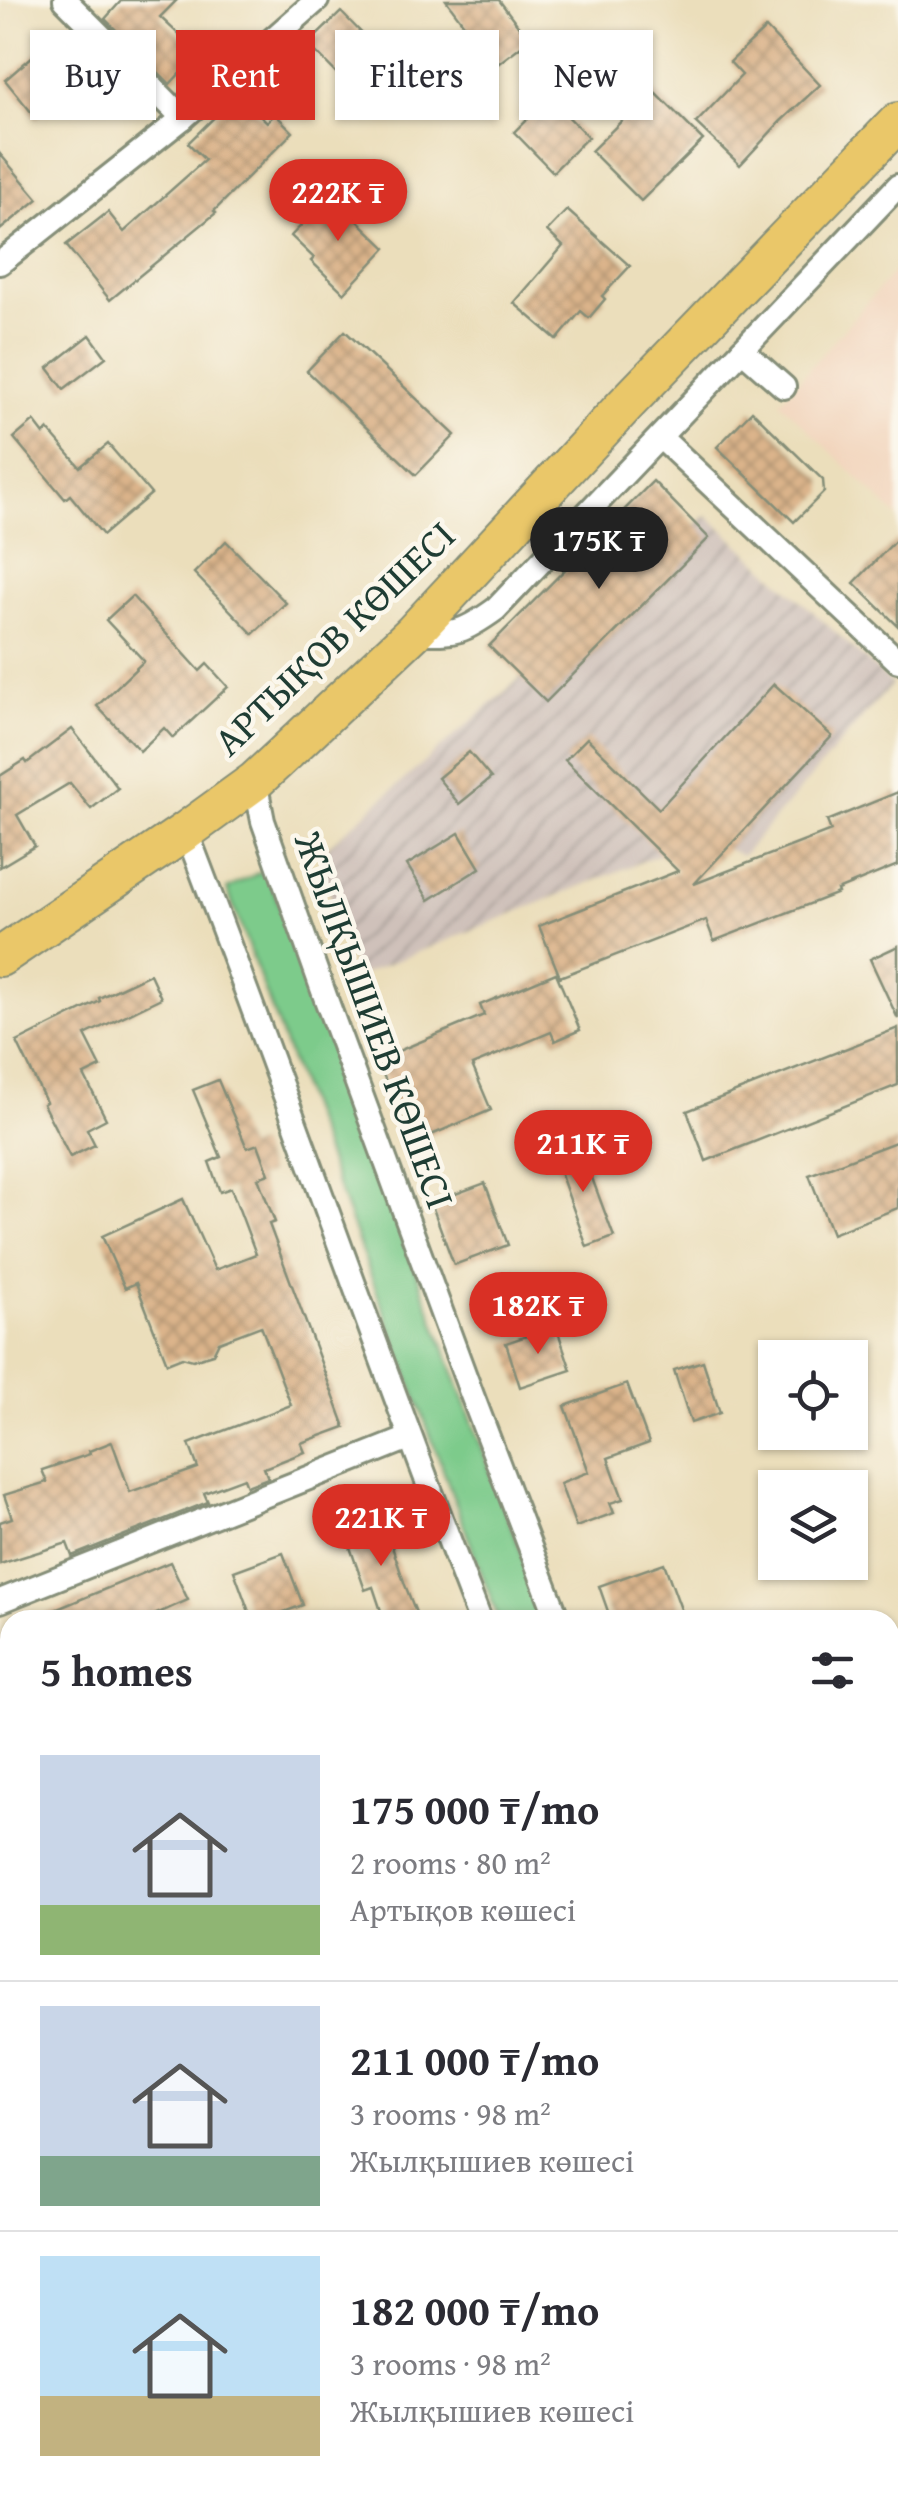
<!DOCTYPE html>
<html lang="en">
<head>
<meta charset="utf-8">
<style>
  :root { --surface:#fff; --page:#f2f2f3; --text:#2b2b33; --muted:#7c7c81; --line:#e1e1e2; --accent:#d93025 }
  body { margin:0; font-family:"Gentium Book Plus",serif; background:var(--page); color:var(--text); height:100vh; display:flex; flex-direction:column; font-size:38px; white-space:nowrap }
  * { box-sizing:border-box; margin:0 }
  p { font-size:32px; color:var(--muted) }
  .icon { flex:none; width:55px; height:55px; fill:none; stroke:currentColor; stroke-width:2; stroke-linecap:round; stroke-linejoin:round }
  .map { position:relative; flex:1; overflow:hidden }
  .drawer { position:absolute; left:0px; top:1610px; width:900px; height:892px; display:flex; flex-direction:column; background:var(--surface); border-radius:30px 30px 0 0; box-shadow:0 2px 8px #0004 }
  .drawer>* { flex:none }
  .guide { position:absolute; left:30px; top:30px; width:840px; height:90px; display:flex; gap:20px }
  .tools { position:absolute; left:758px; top:1340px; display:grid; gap:20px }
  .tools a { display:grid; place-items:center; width:110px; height:110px; border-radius:0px; background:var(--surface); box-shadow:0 2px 8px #0004; font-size:50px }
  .price { position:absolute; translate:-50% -85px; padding:0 22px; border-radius:35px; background:var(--accent); color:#fff; font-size:32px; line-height:65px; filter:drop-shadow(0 2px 5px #0008) }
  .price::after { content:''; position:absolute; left:50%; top:60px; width:30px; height:22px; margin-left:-15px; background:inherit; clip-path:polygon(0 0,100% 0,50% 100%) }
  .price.selected { background:#222; color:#fff }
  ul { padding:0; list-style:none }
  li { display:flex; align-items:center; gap:30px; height:250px; padding:0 40px }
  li+li { border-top:2px solid var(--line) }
  li span { display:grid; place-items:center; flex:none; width:280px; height:200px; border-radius:0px; color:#555 }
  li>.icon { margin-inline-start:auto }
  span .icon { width:120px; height:120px; fill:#fffc; stroke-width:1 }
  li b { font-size:42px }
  h2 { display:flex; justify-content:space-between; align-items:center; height:120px; padding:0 40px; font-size:42px }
  .tag { padding:0 35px; border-radius:0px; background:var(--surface); box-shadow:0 2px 8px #0004; font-size:35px; line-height:90px }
  .tag.selected { background:var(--accent); color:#fff }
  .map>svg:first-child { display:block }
</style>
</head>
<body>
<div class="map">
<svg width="898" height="2502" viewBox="0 0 898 2502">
  <defs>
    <pattern id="industrial-furrows" width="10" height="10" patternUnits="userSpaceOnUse" patternTransform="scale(2.5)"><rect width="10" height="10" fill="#cfc1ba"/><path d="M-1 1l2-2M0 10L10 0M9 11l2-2" fill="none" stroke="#a79e98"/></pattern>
    <pattern id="park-tufts" width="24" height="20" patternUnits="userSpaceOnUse" patternTransform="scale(2.5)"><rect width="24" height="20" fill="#7dcb8b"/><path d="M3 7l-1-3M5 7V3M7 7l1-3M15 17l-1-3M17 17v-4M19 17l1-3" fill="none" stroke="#66a672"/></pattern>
    <pattern id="building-cross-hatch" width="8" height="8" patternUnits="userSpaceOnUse" patternTransform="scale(2.5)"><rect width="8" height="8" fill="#dbb48b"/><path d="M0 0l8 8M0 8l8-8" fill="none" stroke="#b19472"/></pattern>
  </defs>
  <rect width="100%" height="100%" fill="#fbf7ec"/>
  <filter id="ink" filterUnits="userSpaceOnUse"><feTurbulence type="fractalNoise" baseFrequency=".01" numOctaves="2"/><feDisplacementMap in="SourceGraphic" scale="20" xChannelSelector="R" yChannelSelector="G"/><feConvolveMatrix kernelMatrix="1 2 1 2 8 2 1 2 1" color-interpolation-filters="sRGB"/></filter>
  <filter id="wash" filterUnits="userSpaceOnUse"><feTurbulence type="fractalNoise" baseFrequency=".0048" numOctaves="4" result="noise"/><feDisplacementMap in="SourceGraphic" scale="40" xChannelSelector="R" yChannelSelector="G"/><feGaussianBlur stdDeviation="2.25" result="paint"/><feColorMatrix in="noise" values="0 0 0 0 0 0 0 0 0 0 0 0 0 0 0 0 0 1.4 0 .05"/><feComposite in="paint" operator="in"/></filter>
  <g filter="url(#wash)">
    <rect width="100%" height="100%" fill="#ebdebb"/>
    <g fill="#f2d5bd">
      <path d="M 898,267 L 898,517 L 780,402 Z"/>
      <path d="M 519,2493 L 736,2492 L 739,2502 L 494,2502 Z"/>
    </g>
    <path fill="url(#industrial-furrows)" d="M 707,515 L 892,684 L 742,856 L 702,837 L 356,977 L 318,855 Z"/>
    <path fill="#7dcb8b" stroke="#4e8460" stroke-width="2.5" d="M 266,869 L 546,1620 L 499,1620 L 227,889 Z"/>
    <path fill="url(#park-tufts)" stroke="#4e8460" stroke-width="2.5" d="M 898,2214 L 898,2502 L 739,2502 L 736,2493 L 890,2492 L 890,2218 Z"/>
    <g id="blocks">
      <g fill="url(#building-cross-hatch)">
        <path d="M 122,0 L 177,0 L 160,17 L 188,43 L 184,48 L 194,58 L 170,84 L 105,19 Z"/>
        <path d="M 446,0 L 499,0 L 529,40 L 495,66 Z"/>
        <path d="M 341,12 L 384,56 L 351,88 L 308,44 Z"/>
        <path d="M 766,28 L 820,85 L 780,122 L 740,165 L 696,123 L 742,75 L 730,62 Z"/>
        <path d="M 41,49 L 72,87 L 36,118 L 5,80 Z"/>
        <path d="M 653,90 L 703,140 L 641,201 L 591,151 Z"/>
        <path d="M 238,94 L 267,122 L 275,114 L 293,132 L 214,211 L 216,213 L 110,300 L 66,245 L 108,212 L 124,232 L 205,160 L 188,143 Z"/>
        <path d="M 549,97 L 588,137 L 553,172 L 514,132 Z"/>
        <path d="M 0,154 L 38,199 L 0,230 Z"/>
        <path d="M 331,195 L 386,248 L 344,293 L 311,261 L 314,258 L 291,236 Z"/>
        <path d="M 567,210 L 630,266 L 602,296 L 605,299 L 589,318 L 581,311 L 557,340 L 514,303 L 563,246 L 547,231 Z"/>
        <path d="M 345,331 L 455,435 L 416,475 L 307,371 Z"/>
        <path d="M 90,335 L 106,357 L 64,389 L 48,368 Z"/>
        <path d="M 752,411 L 823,480 L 824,492 L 794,522 L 717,447 Z"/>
        <path d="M 34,421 L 44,434 L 48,430 L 80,467 L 108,444 L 151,494 L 103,535 L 70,495 L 65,499 L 14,438 Z"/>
        <path d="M 653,481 L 709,538 L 546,702 L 489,646 Z"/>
        <path d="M 898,538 L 898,626 L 854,583 Z"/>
        <path d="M 226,541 L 286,603 L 253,634 L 194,573 Z"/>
        <path d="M 132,596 L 200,671 L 207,664 L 228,687 L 173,738 L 164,728 L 140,751 L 97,706 L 144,661 L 106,620 Z"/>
        <path d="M 774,684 L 832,736 L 694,884 L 831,831 L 827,821 L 898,792 L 898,865 L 837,890 L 838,893 L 714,941 L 706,920 L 560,977 L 539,926 L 678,871 L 565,760 L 587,738 L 659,809 Z"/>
        <path d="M 72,729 L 118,788 L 91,809 L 70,783 L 17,815 L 35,846 L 0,867 L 0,776 L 25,760 L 27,763 Z"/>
        <path d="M 469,752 L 491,778 L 459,804 L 438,778 Z"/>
        <path d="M 459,833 L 480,868 L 429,900 L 407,865 Z"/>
        <path d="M 898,946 L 898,1019 L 870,959 Z"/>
        <path d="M 556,973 L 580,1030 L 555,1041 L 551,1032 L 472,1065 L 491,1110 L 412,1143 L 377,1060 L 484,1015 L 480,1005 Z"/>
        <path d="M 150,974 L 161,998 L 85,1035 L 101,1067 L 84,1075 L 106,1119 L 87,1129 L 95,1145 L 70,1157 L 43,1104 L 46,1102 L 17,1042 L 100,1001 L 99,998 Z"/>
        <path d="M 898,1028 L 898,1085 L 706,1161 L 687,1111 Z"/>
        <path d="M 218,1080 L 247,1148 L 258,1144 L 269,1174 L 258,1178 L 275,1222 L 269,1224 L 345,1427 L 301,1443 L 305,1452 L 264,1468 L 268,1478 L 247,1486 L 244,1478 L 204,1493 L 208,1502 L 72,1556 L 67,1543 L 0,1564 L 0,1522 L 12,1518 L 4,1495 L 47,1482 L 42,1470 L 90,1454 L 89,1451 L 112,1442 L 130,1492 L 198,1468 L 189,1444 L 291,1405 L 261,1326 L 219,1342 L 213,1354 L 193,1360 L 182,1357 L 167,1363 L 136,1283 L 125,1288 L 102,1236 L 183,1199 L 215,1270 L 256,1254 L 231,1188 L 220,1192 L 209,1162 L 221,1157 L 193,1090 Z"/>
        <path d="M 898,1141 L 898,1208 L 832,1234 L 809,1175 Z"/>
        <path d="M 579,1143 L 614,1237 L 587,1247 L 553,1153 Z"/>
        <path d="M 485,1183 L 508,1245 L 454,1265 L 431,1203 Z"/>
        <path d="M 556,1326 L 571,1370 L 520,1387 L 506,1343 Z"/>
        <path d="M 703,1361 L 720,1413 L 691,1423 L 674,1370 Z"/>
        <path d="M 627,1384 L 649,1443 L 608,1458 L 623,1499 L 610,1503 L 614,1513 L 576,1527 L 560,1483 L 589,1472 L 565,1406 Z"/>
        <path d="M 382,1517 L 405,1585 L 419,1620 L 384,1620 L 373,1587 L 365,1590 L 344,1530 Z"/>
        <path d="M 283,1553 L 303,1605 L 262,1620 L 252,1620 L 234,1571 Z"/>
        <path d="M 170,1562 L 188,1600 L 143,1620 L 31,1620 Z"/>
        <path d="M 664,1563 L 685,1620 L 611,1620 L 599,1586 Z"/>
      </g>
    </g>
  </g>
  <g filter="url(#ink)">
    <use href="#blocks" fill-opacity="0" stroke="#858e78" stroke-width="2.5"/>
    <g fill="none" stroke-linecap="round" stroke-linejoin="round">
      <g stroke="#858e78" stroke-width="28">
        <g id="minor">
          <path d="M 65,0 L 183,118"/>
          <path d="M 0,263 L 183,118 L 317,0"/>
          <path d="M 742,350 L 784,387"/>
          <path d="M 660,437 L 898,661"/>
          <path d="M 413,633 C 456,633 460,635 496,609 L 898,186"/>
          <path d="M 255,781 L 263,821 L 327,1002 L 472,1395 L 558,1620"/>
          <path d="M 186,831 C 287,1093 378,1359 480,1620"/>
          <path d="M 0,1601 L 409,1438"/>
          <path d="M 0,1942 L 10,1939"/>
          <path d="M 890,2194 L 898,2191"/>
          <path d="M 0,2296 L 10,2292"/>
          <path d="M 386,2502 L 411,2492"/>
        </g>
      </g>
      <g stroke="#858e78" stroke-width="42">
        <path id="trunk" d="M 0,957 L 186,831 L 255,781 L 296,743 L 413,633 L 625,405 L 898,122"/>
      </g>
      <use href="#minor" stroke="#fff" stroke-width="22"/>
      <use href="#trunk" stroke="#eac769" stroke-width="38"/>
    </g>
  </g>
  <g text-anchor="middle" stroke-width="9" stroke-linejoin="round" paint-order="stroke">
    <g font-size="40" fill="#1f3d34" stroke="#fbf7ec">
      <text transform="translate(334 638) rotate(-44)" y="14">АРТЫҚОВ КӨШЕСІ</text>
      <text transform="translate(375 1020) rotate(70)" y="14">ЖЫЛҚЫШИЕВ КӨШЕСІ</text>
    </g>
  </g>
</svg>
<div class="tools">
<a><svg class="icon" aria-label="locate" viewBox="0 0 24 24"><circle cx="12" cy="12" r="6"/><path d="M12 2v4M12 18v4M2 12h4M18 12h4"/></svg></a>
<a><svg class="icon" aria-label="layers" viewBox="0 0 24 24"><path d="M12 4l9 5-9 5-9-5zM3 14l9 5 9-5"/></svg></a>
</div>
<b class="price" style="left:338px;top:244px">222K ₸</b>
<b class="price selected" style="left:599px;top:592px">175K ₸</b>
<b class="price" style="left:583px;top:1195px">211K ₸</b>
<b class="price" style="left:538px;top:1357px">182K ₸</b>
<b class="price" style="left:381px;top:1569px">221K ₸</b>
<div class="guide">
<a class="tag">Buy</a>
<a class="tag selected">Rent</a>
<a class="tag">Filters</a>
<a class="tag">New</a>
</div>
<section class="drawer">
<h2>5 homes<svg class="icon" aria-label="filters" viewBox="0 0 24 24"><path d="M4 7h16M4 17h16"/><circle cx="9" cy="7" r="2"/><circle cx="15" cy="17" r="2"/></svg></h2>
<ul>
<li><span style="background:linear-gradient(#c9d6e8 75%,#8fb573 0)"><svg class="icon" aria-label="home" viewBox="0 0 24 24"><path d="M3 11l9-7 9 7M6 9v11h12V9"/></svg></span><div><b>175 000 ₸/mo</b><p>2 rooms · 80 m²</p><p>Артықов көшесі</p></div></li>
<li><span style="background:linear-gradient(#c9d6e8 75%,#7fa58c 0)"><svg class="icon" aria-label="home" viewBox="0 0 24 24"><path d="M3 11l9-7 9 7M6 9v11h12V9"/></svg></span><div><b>211 000 ₸/mo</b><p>3 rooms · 98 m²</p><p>Жылқышиев көшесі</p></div></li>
<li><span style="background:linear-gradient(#bfe0f5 70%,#c2b280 0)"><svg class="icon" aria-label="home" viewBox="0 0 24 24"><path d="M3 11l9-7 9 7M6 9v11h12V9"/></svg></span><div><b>182 000 ₸/mo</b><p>3 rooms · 98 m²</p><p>Жылқышиев көшесі</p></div></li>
</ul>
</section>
</div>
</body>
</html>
